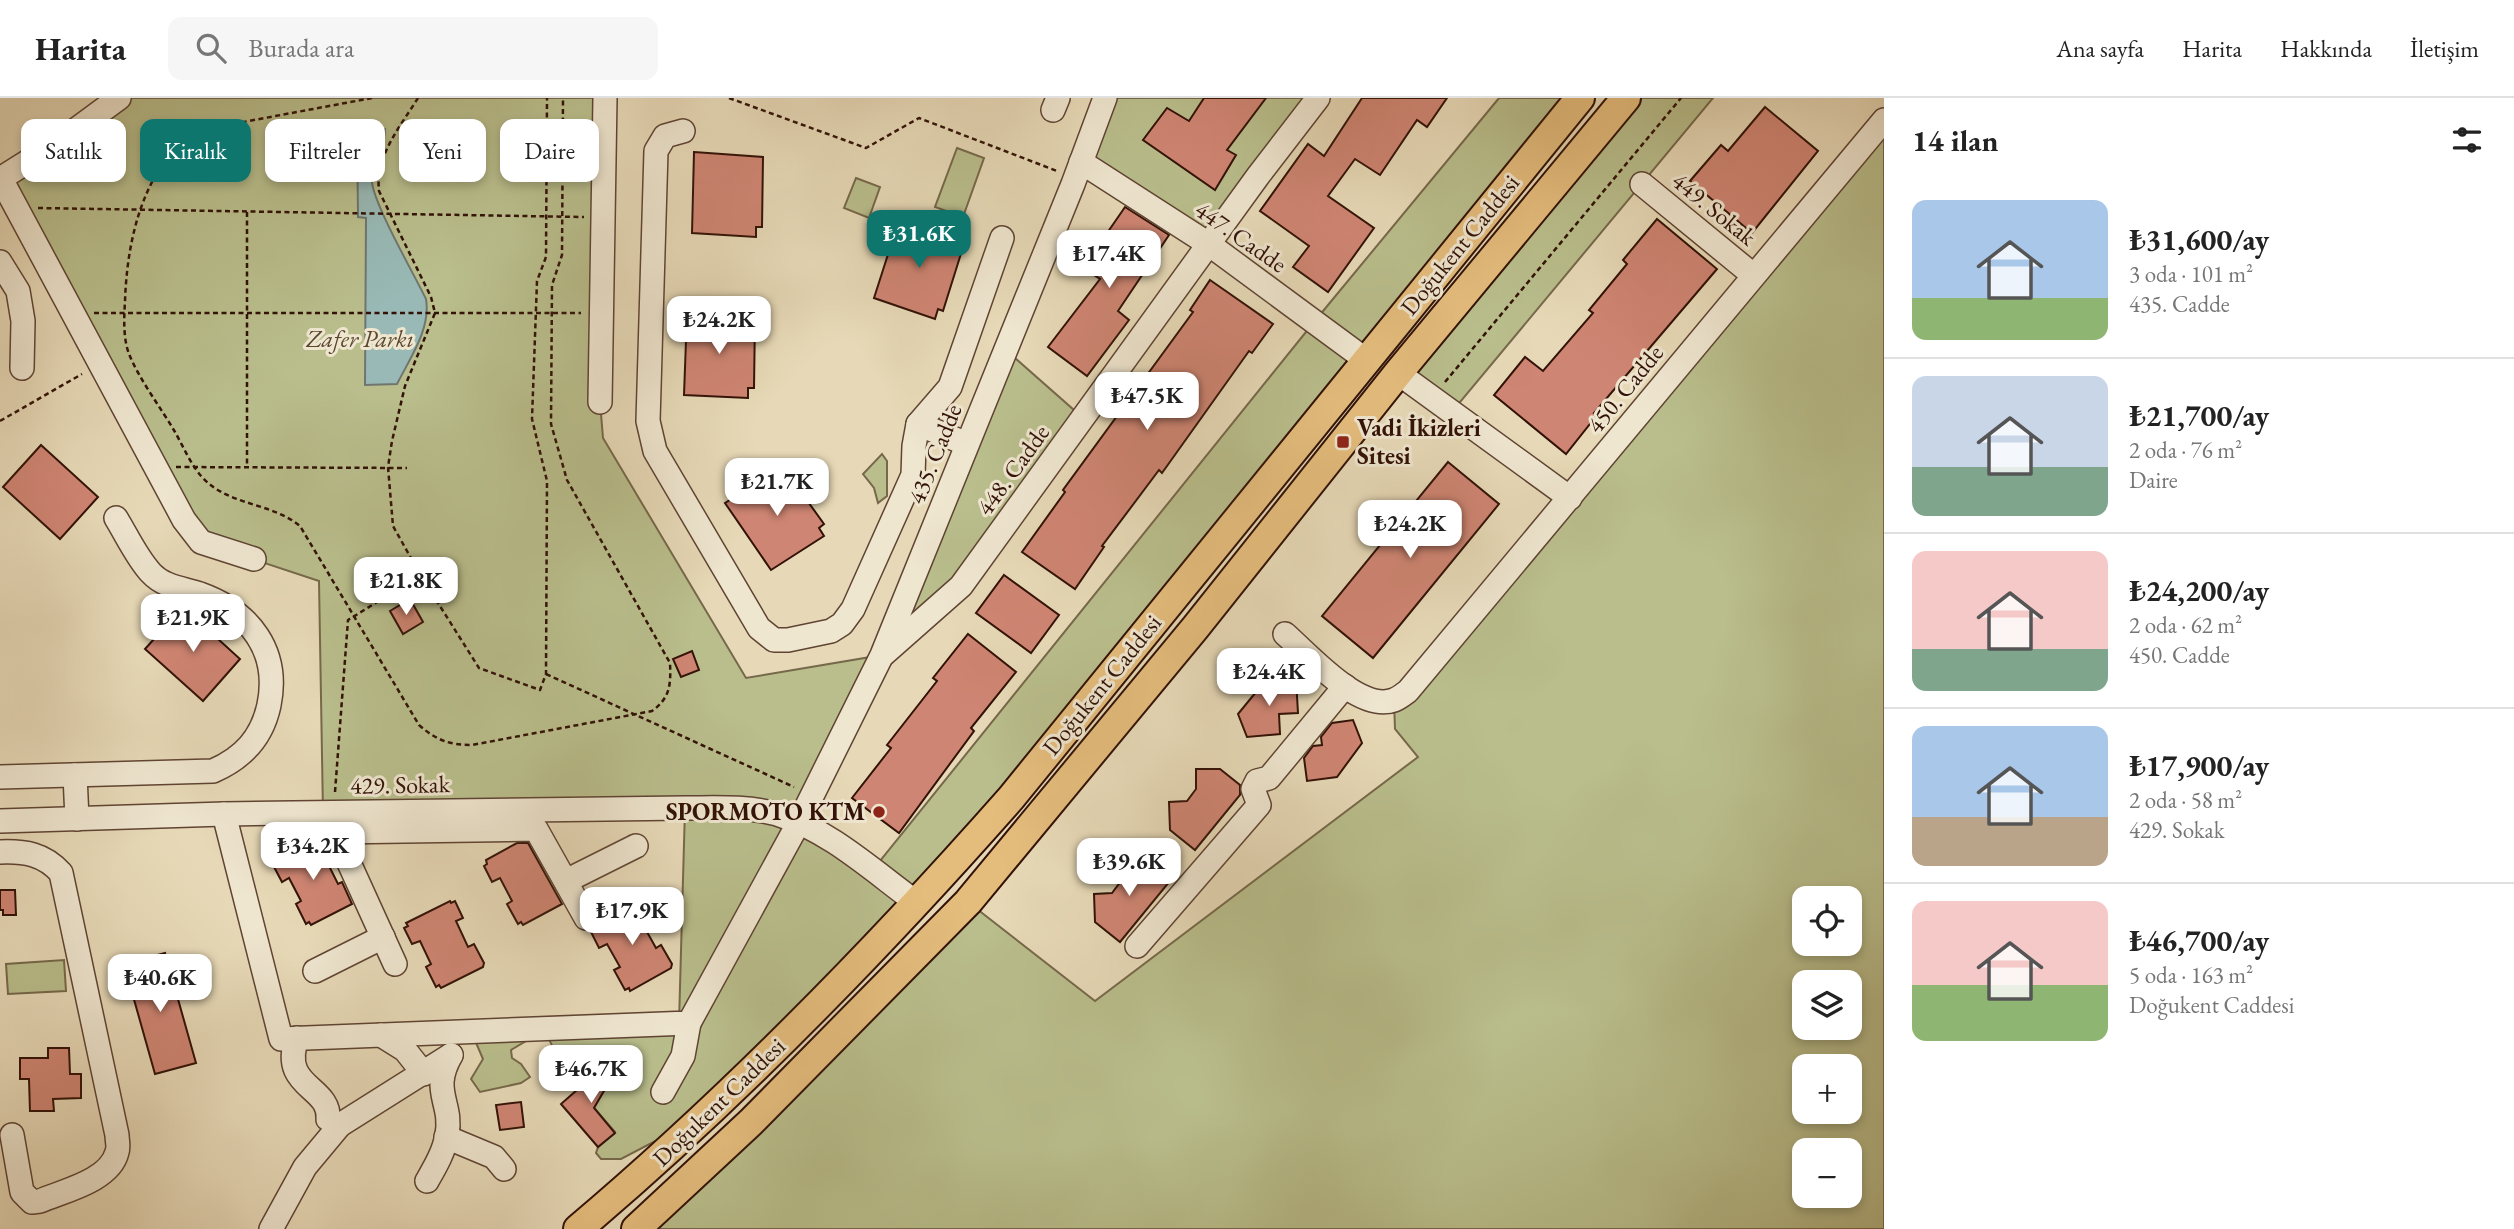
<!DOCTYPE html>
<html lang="tr">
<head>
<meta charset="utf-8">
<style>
  :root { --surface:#fff; --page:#f6f6f6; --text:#222; --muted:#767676; --line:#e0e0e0; --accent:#0f766e }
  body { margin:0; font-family:"EB Garamond",serif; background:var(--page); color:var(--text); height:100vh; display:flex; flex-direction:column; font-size:26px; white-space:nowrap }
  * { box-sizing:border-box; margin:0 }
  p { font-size:23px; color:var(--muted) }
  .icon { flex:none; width:38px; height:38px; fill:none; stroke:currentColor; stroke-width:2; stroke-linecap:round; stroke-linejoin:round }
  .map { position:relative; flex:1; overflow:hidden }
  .side { display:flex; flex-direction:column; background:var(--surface); width:630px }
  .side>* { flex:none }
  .top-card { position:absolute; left:21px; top:21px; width:665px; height:63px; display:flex; gap:14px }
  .buttons { position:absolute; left:1792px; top:788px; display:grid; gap:14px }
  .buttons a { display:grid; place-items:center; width:70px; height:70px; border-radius:14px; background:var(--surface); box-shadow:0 4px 10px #0003; font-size:35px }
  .price { position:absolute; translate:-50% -60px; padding:0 16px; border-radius:14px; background:#fff; color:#222; font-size:23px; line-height:46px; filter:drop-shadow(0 2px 4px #0008) }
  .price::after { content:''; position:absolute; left:50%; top:42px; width:21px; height:16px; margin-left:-10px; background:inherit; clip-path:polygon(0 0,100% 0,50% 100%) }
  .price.active { background:var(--accent); color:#fff }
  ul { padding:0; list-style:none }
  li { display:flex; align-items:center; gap:21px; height:175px; padding:0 28px }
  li+li { border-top:2px solid var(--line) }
  li span { display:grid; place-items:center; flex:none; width:196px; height:140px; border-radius:14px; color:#555 }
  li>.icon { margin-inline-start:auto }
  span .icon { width:84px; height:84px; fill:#fffc; stroke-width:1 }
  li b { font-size:30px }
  h2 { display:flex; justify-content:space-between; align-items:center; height:84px; padding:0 28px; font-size:30px }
  .chip { padding:0 24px; border-radius:14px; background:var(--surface); box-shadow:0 4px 10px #0003; font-size:24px; line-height:63px }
  .chip.active { background:var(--accent); color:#fff }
  header { display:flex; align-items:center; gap:42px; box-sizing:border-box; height:98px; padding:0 35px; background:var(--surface); border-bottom:2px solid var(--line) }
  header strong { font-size:33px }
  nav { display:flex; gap:38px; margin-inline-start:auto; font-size:24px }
  .search { width:490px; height:63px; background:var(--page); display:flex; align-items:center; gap:18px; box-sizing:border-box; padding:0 24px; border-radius:14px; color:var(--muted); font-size:26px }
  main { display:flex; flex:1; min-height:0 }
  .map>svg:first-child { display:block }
</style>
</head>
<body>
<header>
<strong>Harita</strong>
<div class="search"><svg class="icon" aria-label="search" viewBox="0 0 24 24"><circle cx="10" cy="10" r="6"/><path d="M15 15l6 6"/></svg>Burada ara</div>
<nav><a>Ana sayfa</a><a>Harita</a><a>Hakkında</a><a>İletişim</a></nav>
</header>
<main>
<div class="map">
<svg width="1884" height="1131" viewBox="0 0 1884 1131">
  <rect width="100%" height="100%" fill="#e7d9b7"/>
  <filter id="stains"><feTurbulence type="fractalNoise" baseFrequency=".00286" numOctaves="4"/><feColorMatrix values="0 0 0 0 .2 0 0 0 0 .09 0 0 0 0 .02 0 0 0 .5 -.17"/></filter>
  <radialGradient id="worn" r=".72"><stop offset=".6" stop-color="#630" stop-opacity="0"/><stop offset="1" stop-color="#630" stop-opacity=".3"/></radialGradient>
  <g fill="#b9be8c" stroke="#76684a" stroke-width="2" fill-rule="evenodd">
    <path d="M 119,0 L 605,0 L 600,304 L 603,340 L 746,580 L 882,557 L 1006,252 L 1083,320 L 961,488 L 882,557 L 799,724 L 872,773 L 1314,224 L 1499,0 L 1577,0 L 917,805 L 669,1036 L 621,1061 L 601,1061 L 596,1055 L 598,1049 L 615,1034 C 587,1002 559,970 545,931 L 679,925 L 685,710 L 323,715 L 319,483 L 201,444 L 1,81 Z"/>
    <path d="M 1105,0 L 1318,0 L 1210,147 L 1081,64 Z"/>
    <path d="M 1626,0 L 1713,0 L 1451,315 L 1398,275 Z"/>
    <path d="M 1884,22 L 1884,1131 L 636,1131 L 968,804 L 1095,903 L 1418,659 L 1395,631 L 1394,603 ZM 1804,800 L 1850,800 L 1850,845 L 1804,845 ZM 1804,884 L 1850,884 L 1850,929 L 1804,929 ZM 1804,968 L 1850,968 L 1850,1013 L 1804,1013 ZM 1804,1052 L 1850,1052 L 1850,1097 L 1804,1097 Z"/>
    <path d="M 957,50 L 984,60 L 963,119 L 935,109 Z"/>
    <path d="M 856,80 L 880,89 L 869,120 L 844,110 Z"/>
    <path d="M 882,356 L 887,363 L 887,398 L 878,405 L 874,390 L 863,376 Z"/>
    <path d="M 64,862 L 66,893 L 8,896 L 6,866 Z"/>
    <path d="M 471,933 L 526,943 L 511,952 L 512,960 L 521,966 L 530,979 L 521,985 L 480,994 L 471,981 L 483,961 Z"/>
  </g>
  <path fill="#98b9b5" stroke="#6f766f" stroke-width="2" d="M 357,30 L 385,31 C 385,49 373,64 372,83 C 372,103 415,178 426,201 C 431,231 410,260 397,286 L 365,287 L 366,120 L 358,119 Z"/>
  <g fill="#cf8573" stroke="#321207" stroke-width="2">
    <path d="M 1204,0 L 1266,0 L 1227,52 L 1236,57 L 1215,92 L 1143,42 L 1167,10 L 1189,23 Z"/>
    <path d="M 1362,0 L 1447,0 L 1427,29 L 1417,22 L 1380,77 L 1355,61 L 1328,98 L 1374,130 L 1328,194 L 1293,169 L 1309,148 L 1260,113 L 1308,46 L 1324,58 Z"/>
    <path d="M 1765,9 L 1818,53 L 1752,135 L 1690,83 L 1721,47 L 1728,53 Z"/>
    <path d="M 694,54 L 763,59 L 762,129 L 756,129 L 756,139 L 692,135 Z"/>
    <path d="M 1125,109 L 1169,137 L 1118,213 L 1129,222 L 1087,278 L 1048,249 L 1100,181 L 1083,170 Z"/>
    <path d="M 1657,121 L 1717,171 L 1594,315 L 1597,317 L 1566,356 L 1494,297 L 1525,259 L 1543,273 L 1593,215 L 1589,212 L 1627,166 L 1623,162 Z"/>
    <path d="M 899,122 L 964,146 L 943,213 L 938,211 L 935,221 L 874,200 Z"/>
    <path d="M 1210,182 L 1273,226 L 1252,255 L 1249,253 L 1162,375 L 1159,372 L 1102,448 L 1104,449 L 1075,491 L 1022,454 L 1065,394 L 1063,392 L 1193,214 L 1190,212 Z"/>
    <path d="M 687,215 L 755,220 L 754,290 L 748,290 L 748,300 L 684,297 Z"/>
    <path d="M 41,347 L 98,399 L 60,441 L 3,389 Z"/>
    <path d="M 1448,364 L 1499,406 L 1373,560 L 1322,518 Z"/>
    <path d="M 783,369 L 824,426 L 819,430 L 824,438 L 771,472 L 725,405 Z"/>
    <path d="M 1004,477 L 1059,517 L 1031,555 L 976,515 Z"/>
    <path d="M 410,501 L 423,524 L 403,536 L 390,513 Z"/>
    <path d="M 183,509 L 240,561 L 203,603 L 145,551 Z"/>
    <path d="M 968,536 L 1016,574 L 971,630 L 974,633 L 899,735 L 852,700 L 891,650 L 887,647 L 937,583 L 933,580 Z"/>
    <path d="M 692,553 L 699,572 L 681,579 L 673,561 Z"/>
    <path d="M 1296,581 L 1298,615 L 1279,616 L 1280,636 L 1247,639 L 1238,616 L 1265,583 Z"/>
    <path d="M 1353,622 L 1362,645 L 1337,679 L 1307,683 L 1304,660 L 1313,648 L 1322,647 L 1321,639 L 1332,625 Z"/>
    <path d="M 1196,671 L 1220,671 L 1240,687 L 1240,697 L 1195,752 L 1170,732 L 1169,704 L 1187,703 L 1196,691 Z"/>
    <path d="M 319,740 L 323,741 L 330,757 L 325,760 L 338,786 L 342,784 L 352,806 L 311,827 L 309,824 L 306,826 L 296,806 L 301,803 L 289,780 L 282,784 L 273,767 L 277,765 L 275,762 Z"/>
    <path d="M 517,745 L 528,745 L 562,806 L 523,827 L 521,824 L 518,826 L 507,806 L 512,803 L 500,780 L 492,784 L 484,768 L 487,766 L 486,762 Z"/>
    <path d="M 1145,762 L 1170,783 L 1120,844 L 1095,824 L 1094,796 L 1112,795 L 1121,783 L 1121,763 Z"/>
    <path d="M 0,792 L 15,792 L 16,817 L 3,817 L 3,812 L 0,812 Z"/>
    <path d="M 450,803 L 451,805 L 455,803 L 463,820 L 456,823 L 468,849 L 474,846 L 484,865 L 483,869 L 441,890 L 439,887 L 436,889 L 426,869 L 431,866 L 420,843 L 412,846 L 404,830 L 408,828 L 406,825 Z"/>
    <path d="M 635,805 L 636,807 L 640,805 L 649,821 L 642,825 L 656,850 L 661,847 L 672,866 L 671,870 L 630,893 L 629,890 L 625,892 L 614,872 L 620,869 L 607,846 L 599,850 L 591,834 L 599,825 Z"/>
    <path d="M 165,855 L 196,965 L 155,976 L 124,866 Z"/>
    <path d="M 48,950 L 69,950 L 70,976 L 81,976 L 81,1000 L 53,1001 L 54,1013 L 30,1013 L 29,981 L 20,981 L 20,960 L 48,960 Z"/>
    <path d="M 598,964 L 615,974 L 594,1010 L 615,1035 L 598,1049 L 561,1006 L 587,983 Z"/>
    <path d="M 521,1004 L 524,1029 L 500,1032 L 496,1007 Z"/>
  </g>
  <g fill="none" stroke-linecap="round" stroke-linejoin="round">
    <g stroke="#5f4433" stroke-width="26">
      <g id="minor">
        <path d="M 1053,12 L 1058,0"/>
        <path d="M 683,33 L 665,38 L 656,53 L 648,323 L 655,353 L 759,530 L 774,542 L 788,542 L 831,533 L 842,526 L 853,511 L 913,377 L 914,348 L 918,326 L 950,289 L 1002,140"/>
        <path d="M 1081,64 L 1210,147 L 1366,262"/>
        <path d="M 0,81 L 62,42 L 119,0"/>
        <path d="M 1,81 L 184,422 L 201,444 L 254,461"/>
        <path d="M 1642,86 L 1753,177"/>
        <path d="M 0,164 L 18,193 L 23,223 L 22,270"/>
        <path d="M 1398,275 L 1570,400"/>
        <path d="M 600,304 L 605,0"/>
        <path d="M 918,326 L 967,346"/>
        <path d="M 1285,536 C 1309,557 1360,615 1394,602 C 1399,600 1404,596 1408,593 L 1884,22"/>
        <path d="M 884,556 L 961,488 L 1258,78 L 1318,0"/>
        <path d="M 75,677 L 77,721"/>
        <path d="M 0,679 L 213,673 C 243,660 262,640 269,607 C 280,553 250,514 200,496 C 182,490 164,489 151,475 C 137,460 127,438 116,420"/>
        <path d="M 224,716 L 281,941 L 689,925 L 799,724 L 882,557 L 1073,86 L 1105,0"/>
        <path d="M 0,723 L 224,716 L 685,710 C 715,710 747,708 777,716 C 829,732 873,773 917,805"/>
        <path d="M 0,754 C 25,753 44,756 61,775 L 117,1037 C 117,1042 119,1049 117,1054 C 110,1083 63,1093 40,1103 L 32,1104 L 22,1094 L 12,1037"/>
        <path d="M 566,783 L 636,748"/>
        <path d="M 1137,848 L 1259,707 L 1253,691 L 1257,683 L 1269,680 L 1345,588"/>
        <path d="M 395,866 L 335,734 L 536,731 L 586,820"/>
        <path d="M 315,873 L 383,839"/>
        <path d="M 381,937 L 405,952 L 424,976"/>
        <path d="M 297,940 C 279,990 331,988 328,1021 L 340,1027"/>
        <path d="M 663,994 L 683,958 L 689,925"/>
        <path d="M 446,1039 L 494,1059 L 504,1071"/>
        <path d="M 427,1083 C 435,1069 444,1054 447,1037 C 453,1004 430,994 451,957"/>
        <path d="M 271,1131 L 305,1069 L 340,1027 L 451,957"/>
      </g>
    </g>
    <g stroke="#321207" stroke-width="32">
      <g id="major">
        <path d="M 578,1131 C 734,999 876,853 1011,700 L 1580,0"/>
        <path d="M 636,1131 L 751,1024 L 968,804 L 1195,530 L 1398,275 L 1626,0"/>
      </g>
    </g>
    <g stroke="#321207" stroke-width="2.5" stroke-dasharray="5 3.5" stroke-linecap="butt">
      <path d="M 372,0 L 195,33 C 143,70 127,142 125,203 C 124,220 123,240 129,256 C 139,281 161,310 175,334 C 183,348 191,367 202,379 C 228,408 271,404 300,428 L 419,627 C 436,642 449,647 472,647 L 652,613 C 670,600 671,587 670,565 L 567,382 L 551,326 L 552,187 L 562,157 L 563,0"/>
      <path d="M 418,0 C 400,29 375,58 379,93 L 431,199 L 435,215 L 405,288 L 392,343 L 388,369 L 393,428 L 421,478 L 479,570 L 540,592 L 546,576 L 547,383 L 532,321 L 537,183 L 546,159 L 547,0"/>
      <path d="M 729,0 L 866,50 L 919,20 L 1057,73"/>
      <path d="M 38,110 L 584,119"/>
      <path d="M 247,114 L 247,369"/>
      <path d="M 94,215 L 581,215"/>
      <path d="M 1445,284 L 1681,0"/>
      <path d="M 0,323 L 82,276"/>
      <path d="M 176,369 L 407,370"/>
      <path d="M 546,576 L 794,689"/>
      <path d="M 335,694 L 348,522 L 419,478"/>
    </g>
    <use href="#minor" stroke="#efe6d0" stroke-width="23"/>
    <use href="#major" stroke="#e4bc7c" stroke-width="28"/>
  </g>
  <g fill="#8f2418" stroke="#efe6d0" stroke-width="2.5">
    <rect x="1336" y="337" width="14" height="14" rx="3.5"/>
    <circle cx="879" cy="714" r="7"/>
  </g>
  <g text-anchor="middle" stroke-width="6" stroke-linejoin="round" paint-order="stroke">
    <g font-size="24" fill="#321207" stroke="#efe6d0">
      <text transform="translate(1714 111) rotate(39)" y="8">449. Sokak</text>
      <text transform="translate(1241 139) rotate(35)" y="8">447. Cadde</text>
      <text transform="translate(1460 147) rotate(-51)" y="8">Doğukent Caddesi</text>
      <text transform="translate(1625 291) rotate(-51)" y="8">450. Cadde</text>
      <text transform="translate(935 356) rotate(-68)" y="8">435. Cadde</text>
      <text transform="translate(1013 372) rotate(-54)" y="8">448. Cadde</text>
      <text transform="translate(1102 587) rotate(-51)" y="8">Doğukent Caddesi</text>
      <text transform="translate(400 687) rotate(-1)" y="8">429. Sokak</text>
      <text transform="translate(719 1004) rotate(-44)" y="8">Doğukent Caddesi</text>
    </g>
    <g font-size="24" font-style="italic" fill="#5a462f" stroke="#efe6d0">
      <text x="360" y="249">Zafer Parkı</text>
    </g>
    <g font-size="24" font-weight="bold" fill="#321207" stroke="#efe6d0" text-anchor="start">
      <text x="1357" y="338">Vadi İkizleri<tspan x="1357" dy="28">Sitesi</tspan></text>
      <text x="865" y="722" text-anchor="end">SPORMOTO KTM</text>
    </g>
  </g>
  <rect width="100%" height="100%" filter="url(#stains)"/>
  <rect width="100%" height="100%" fill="url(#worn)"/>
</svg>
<div class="buttons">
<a><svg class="icon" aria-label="locate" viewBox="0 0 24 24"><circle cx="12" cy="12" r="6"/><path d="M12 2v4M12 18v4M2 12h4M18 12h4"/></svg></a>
<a><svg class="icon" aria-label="layers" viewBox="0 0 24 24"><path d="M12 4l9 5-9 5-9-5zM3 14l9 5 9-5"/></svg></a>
<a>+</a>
<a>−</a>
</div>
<b class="price active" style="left:919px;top:172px">₺31.6K</b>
<b class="price" style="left:1109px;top:192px">₺17.4K</b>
<b class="price" style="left:719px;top:258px">₺24.2K</b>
<b class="price" style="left:1147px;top:334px">₺47.5K</b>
<b class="price" style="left:777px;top:420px">₺21.7K</b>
<b class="price" style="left:1410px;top:462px">₺24.2K</b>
<b class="price" style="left:406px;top:519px">₺21.8K</b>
<b class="price" style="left:193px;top:556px">₺21.9K</b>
<b class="price" style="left:1269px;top:610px">₺24.4K</b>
<b class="price" style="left:313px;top:784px">₺34.2K</b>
<b class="price" style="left:1129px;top:800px">₺39.6K</b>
<b class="price" style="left:632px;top:849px">₺17.9K</b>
<b class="price" style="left:160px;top:916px">₺40.6K</b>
<b class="price" style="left:591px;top:1007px">₺46.7K</b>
<div class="top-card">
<a class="chip">Satılık</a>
<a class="chip active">Kiralık</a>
<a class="chip">Filtreler</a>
<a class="chip">Yeni</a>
<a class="chip">Daire</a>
</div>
</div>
<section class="side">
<h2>14 ilan<svg class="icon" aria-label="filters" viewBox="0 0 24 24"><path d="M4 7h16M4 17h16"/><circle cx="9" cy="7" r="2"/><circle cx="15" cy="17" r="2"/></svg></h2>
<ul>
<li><span style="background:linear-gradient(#a9c7e8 70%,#8fb573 0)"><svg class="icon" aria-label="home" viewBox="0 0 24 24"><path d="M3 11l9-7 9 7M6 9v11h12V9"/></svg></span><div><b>₺31,600/ay</b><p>3 oda · 101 m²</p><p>435. Cadde</p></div></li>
<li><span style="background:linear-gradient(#c9d6e8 65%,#7fa58c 0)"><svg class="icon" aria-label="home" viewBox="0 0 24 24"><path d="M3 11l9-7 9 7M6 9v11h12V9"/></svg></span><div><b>₺21,700/ay</b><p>2 oda · 76 m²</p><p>Daire</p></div></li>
<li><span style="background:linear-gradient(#f6c9c9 70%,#7fa58c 0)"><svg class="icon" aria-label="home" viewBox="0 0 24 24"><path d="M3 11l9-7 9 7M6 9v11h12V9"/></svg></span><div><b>₺24,200/ay</b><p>2 oda · 62 m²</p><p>450. Cadde</p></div></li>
<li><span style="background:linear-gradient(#a9c7e8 65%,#b9a48a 0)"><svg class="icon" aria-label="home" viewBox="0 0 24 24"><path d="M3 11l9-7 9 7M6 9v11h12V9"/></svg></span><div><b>₺17,900/ay</b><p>2 oda · 58 m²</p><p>429. Sokak</p></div></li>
<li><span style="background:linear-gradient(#f6c9c9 60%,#8fb573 0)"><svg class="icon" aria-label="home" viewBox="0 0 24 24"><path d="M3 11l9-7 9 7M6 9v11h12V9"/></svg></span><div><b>₺46,700/ay</b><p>5 oda · 163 m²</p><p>Doğukent Caddesi</p></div></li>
</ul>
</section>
</main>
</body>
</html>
